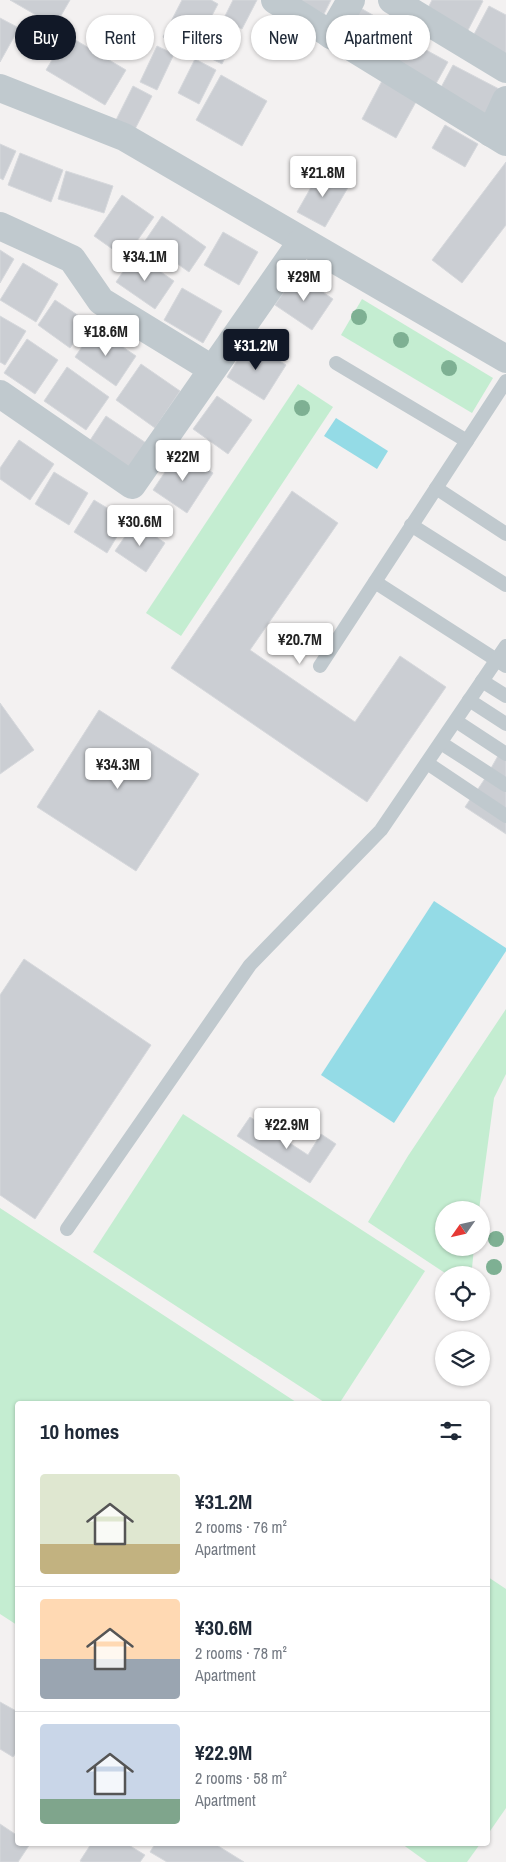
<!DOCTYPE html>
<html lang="en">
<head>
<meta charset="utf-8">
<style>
  :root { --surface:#fff; --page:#f6f6f7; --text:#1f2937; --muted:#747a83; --line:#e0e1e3; --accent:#111827 }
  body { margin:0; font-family:"Archivo Narrow",sans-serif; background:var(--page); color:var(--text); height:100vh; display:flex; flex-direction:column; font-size:19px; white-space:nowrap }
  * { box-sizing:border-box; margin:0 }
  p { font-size:16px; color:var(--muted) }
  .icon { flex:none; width:28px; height:28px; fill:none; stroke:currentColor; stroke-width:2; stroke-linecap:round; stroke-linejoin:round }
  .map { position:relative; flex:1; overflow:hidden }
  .sheet { position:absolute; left:15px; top:1401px; width:475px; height:445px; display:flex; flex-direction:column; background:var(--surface); border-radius:5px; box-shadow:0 1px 4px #0004 }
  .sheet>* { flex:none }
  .banner { position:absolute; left:15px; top:15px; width:476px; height:45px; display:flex; gap:10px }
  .needle { width:32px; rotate:236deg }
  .tools { position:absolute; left:435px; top:1201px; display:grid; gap:10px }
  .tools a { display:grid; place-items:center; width:55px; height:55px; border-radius:50%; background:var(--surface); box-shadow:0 1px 4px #0004; font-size:25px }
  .price { position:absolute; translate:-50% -42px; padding:0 11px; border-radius:5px; background:#fff; color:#222; font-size:16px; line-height:32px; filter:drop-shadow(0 1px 2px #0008) }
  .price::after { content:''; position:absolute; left:50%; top:30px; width:15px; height:11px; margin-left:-8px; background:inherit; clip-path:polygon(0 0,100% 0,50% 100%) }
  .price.selected { background:var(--accent); color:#fff }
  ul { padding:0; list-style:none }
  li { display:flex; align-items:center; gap:15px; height:125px; padding:0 25px }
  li+li { border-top:1px solid var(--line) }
  li span { display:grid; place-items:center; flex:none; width:140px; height:100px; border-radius:5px; color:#555 }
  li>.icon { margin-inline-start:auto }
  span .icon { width:60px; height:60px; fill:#fffc; stroke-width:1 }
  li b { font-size:21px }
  h2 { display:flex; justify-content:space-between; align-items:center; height:60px; padding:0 25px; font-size:21px }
  .chip { padding:0 18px; border-radius:22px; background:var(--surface); box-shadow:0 1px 4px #0004; font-size:18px; line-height:45px }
  .chip.selected { background:var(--accent); color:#fff }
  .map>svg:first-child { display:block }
</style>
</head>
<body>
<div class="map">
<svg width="506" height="1862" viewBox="0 0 506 1862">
  <rect width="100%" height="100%" fill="#f3f1f1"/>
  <g fill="#c4edd1">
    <path d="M 362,299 L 493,378 L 472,413 L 341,335 Z"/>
    <path d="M 298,384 L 333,407 L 181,636 L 146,613 Z"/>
    <path d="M 506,1009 L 506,1074 L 494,1098 L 479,1210 L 444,1210 L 444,1248 L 474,1248 L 472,1268 L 466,1275 L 448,1275 L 368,1222 L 408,1156 Z"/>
    <path d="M 183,1114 L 425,1271 L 339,1404 L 327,1404 L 93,1252 Z"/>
    <path d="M 0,1208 L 299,1404 L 18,1404 L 17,1625 L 0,1614 Z"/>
    <path d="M 488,1577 L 506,1589 L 506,1808 L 488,1834 Z"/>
    <path d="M 402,1844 L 480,1844 L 467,1862 L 427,1862 Z"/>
  </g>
  <g fill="#94dbe6">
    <path d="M 336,418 L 388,451 L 377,469 L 324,436 Z"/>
    <path d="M 434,901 L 506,948 L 506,951 L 394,1123 L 321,1075 Z"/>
  </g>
  <g fill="#cbced3" stroke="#d6d8dc">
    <path d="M 10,0 L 70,0 L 55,26 Z"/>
    <path d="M 182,0 L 211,0 L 218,4 L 193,52 L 163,37 Z"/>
    <path d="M 233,0 L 257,0 L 242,29 L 223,20 Z"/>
    <path d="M 299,0 L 331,0 L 324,14 Z"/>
    <path d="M 432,0 L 481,0 L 483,1 L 466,34 L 425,14 Z"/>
    <path d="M 357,6 L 404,33 L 388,61 L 341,34 Z"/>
    <path d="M 489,6 L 506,15 L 506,59 L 471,40 Z"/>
    <path d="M 0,18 L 19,28 L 0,62 Z"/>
    <path d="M 218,26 L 236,35 L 222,64 L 204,55 Z"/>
    <path d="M 67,35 L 126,70 L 105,105 L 46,70 Z"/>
    <path d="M 406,39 L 448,62 L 433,89 L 391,66 Z"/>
    <path d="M 157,46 L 174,54 L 157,90 L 140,82 Z"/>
    <path d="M 195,59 L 216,70 L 199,104 L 178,93 Z"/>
    <path d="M 453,65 L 499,89 L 484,119 L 437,95 Z"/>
    <path d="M 221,75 L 267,101 L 242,146 L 196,120 Z"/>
    <path d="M 382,81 L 417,100 L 396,138 L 362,119 Z"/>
    <path d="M 133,86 L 152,96 L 134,131 L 115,122 Z"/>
    <path d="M 445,125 L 478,144 L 465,167 L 432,148 Z"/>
    <path d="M 0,144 L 16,151 L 3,180 L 0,178 Z"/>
    <path d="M 20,153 L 63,170 L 51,202 L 8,185 Z"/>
    <path d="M 506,162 L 506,225 L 462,283 L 432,260 Z"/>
    <path d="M 322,168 L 350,184 L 325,227 L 297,212 Z"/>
    <path d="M 66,171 L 113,186 L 104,213 L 58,199 Z"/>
    <path d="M 122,195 L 154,217 L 125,258 L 94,236 Z"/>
    <path d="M 162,216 L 206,247 L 189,272 L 145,241 Z"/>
    <path d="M 223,232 L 258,252 L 239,285 L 204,265 Z"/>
    <path d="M 0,250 L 14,259 L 0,283 Z"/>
    <path d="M 135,254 L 174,281 L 155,309 L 116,282 Z"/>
    <path d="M 23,263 L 58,284 L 36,322 L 0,300 Z"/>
    <path d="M 296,274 L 333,299 L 312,330 L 275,305 Z"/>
    <path d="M 182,288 L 222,311 L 203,343 L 164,320 Z"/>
    <path d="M 55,300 L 88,322 L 70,348 L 38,325 Z"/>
    <path d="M 0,316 L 26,331 L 5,365 L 0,362 Z"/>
    <path d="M 95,328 L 136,356 L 116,386 L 75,357 Z"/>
    <path d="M 27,339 L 58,360 L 35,394 L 4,373 Z"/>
    <path d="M 249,341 L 286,365 L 264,400 L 227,377 Z"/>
    <path d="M 141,364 L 180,391 L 155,428 L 116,400 Z"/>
    <path d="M 67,367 L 109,397 L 86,430 L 44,401 Z"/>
    <path d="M 217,396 L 252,420 L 228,454 L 193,429 Z"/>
    <path d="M 106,416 L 146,443 L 126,472 L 87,445 Z"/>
    <path d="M 19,440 L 54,464 L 30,500 L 0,479 L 0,468 Z"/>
    <path d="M 179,451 L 213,473 L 187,513 L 153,490 Z"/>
    <path d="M 54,472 L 88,493 L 69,525 L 35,504 Z"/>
    <path d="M 292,491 L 338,523 L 250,650 L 355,722 L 400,656 L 446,687 L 367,802 L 171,668 Z"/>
    <path d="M 94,500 L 127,520 L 107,553 L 74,532 Z"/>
    <path d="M 135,522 L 165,543 L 146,572 L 115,551 Z"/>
    <path d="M 0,703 L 34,750 L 0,774 Z"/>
    <path d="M 99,710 L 199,774 L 136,871 L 37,807 Z"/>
    <path d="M 499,754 L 506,758 L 506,780 L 490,770 Z"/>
    <path d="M 486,777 L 506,790 L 506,812 L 476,792 Z"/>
    <path d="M 471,798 L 506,821 L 506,834 L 465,807 Z"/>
    <path d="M 24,959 L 151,1045 L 35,1219 L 0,1195 L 0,995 Z"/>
    <path d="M 250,1117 L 308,1155 L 321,1134 L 336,1144 L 310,1183 L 237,1136 Z"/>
    <path d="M 0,1702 L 18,1712 L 18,1750 L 13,1757 L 0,1749 Z"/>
    <path d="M 0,1824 L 18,1836 L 18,1844 L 30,1844 L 18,1862 L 0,1862 Z"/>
    <path d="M 91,1844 L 127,1844 L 145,1855 L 140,1862 L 82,1862 L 80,1861 Z"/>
    <path d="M 155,1844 L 215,1844 L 244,1862 L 167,1862 L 150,1852 Z"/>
  </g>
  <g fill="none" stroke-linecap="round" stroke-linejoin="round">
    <g stroke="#c0c9ce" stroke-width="14">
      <path d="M 336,363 L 467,441"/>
      <path d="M 436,488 L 506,534"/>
      <path d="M 411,525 L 506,585"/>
      <path d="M 375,582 L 506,666"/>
      <path d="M 320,666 L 506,381"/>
      <path d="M 482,681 L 506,696"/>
      <path d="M 469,700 L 506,724"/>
      <path d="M 456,721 L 506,754"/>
      <path d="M 441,743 L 506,785"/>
      <path d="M 427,763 L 506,816"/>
      <path d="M 67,1229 L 250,965 L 381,830 L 506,646"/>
    </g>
    <g stroke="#c0c9ce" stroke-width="28">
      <path d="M 275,0 L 506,142"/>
      <path d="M 392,0 L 506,69"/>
      <path d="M 331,35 L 351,0"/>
      <path d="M 0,88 L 124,137 L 506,359"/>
      <path d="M 491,133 L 506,100"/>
      <path d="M 0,226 L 72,259 L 101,301 L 212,369"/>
      <path d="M 0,394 L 132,485 L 302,241"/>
    </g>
  </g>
  <g fill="#7eb093">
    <circle cx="359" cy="317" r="8"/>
    <circle cx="401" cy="340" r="8"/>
    <circle cx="449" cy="368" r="8"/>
    <circle cx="302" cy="408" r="8"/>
    <circle cx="496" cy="1239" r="8"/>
    <circle cx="494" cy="1267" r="8"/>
  </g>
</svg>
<div class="tools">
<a><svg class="needle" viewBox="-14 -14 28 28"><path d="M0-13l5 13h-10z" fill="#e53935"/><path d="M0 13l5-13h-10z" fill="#747a83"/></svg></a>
<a><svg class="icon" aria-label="locate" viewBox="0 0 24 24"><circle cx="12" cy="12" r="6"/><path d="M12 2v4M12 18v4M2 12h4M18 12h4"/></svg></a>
<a><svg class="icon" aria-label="layers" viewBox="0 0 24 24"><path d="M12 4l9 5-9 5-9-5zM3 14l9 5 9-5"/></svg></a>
</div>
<b class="price" style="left:323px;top:198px">¥21.8M</b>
<b class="price" style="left:145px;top:282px">¥34.1M</b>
<b class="price" style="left:304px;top:302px">¥29M</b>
<b class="price" style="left:106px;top:357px">¥18.6M</b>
<b class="price selected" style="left:256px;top:371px">¥31.2M</b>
<b class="price" style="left:183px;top:482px">¥22M</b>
<b class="price" style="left:140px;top:547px">¥30.6M</b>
<b class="price" style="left:300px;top:665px">¥20.7M</b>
<b class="price" style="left:118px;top:790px">¥34.3M</b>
<b class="price" style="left:287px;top:1150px">¥22.9M</b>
<div class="banner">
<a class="chip selected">Buy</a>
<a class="chip">Rent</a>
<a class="chip">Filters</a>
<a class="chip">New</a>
<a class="chip">Apartment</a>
</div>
<section class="sheet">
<h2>10 homes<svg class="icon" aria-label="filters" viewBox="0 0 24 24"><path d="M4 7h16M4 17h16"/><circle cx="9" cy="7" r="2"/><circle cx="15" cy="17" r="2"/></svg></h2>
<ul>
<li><span style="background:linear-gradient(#dfe7d0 70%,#c2b280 0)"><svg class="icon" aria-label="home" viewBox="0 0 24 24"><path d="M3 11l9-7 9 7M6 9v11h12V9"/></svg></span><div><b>¥31.2M</b><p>2 rooms · 76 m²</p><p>Apartment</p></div></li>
<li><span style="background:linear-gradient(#ffd9b3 60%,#9aa5b1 0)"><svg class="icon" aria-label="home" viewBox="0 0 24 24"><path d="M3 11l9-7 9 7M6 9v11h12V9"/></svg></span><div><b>¥30.6M</b><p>2 rooms · 78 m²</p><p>Apartment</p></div></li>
<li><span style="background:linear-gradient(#c9d6e8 75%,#7fa58c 0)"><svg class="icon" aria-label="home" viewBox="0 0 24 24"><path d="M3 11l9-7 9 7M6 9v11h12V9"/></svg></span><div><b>¥22.9M</b><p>2 rooms · 58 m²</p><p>Apartment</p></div></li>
</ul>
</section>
</div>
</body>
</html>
